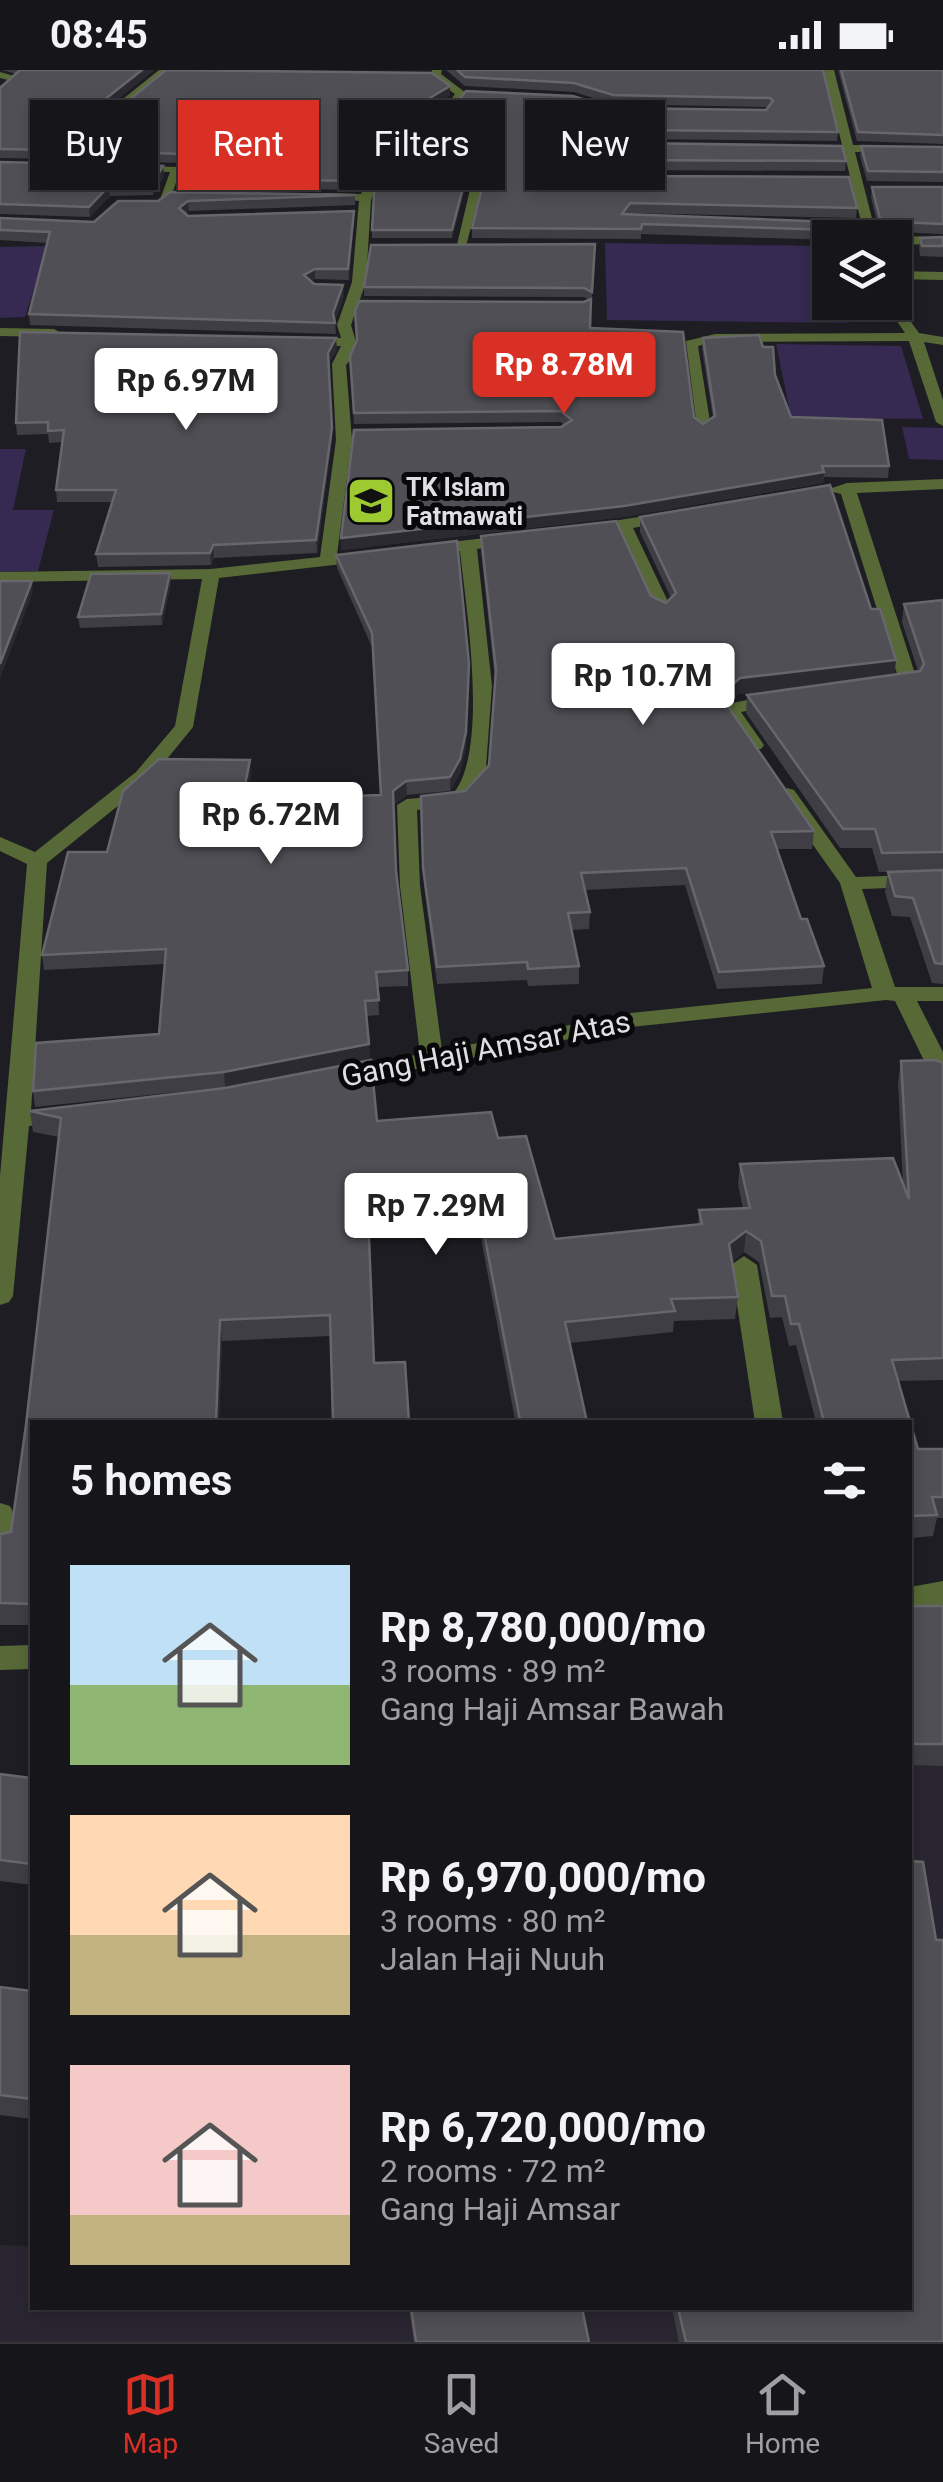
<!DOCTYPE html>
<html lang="en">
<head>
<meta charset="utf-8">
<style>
  :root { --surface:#16161a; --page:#232327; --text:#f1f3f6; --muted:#9e9fa2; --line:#353539; --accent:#d93025 }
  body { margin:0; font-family:Roboto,sans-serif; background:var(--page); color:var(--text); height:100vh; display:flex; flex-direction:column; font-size:38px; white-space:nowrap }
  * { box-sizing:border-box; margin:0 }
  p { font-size:32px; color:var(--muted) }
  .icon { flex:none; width:55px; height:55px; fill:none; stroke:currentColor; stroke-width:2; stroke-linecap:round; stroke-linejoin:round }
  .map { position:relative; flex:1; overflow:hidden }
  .panel { position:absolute; left:30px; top:1350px; width:882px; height:890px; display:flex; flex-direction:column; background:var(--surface); border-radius:0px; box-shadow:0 5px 15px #0003,0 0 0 2px var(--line) }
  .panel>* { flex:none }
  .hud { position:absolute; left:30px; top:30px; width:885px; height:90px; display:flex; gap:20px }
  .tools { position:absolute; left:812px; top:150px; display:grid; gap:20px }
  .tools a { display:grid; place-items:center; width:100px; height:100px; border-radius:0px; background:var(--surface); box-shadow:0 5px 15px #0003,0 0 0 2px var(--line); font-size:50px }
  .price { position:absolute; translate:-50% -85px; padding:0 22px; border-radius:10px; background:#fff; color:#222; font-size:32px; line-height:65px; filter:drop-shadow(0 2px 5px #0008) }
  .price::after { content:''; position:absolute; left:50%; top:60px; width:30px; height:22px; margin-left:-15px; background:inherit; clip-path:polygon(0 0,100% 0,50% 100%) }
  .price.on { background:var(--accent); color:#fff }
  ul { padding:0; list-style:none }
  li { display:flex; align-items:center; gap:30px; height:250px; padding:0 40px }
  li span { display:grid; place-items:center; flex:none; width:280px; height:200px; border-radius:0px; color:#555 }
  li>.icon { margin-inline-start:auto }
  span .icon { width:120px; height:120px; fill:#fffc; stroke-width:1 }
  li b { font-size:42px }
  h2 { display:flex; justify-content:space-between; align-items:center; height:120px; padding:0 40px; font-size:42px }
  .pill { padding:0 35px; border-radius:0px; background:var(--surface); box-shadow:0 5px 15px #0003,0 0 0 2px var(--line); font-size:35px; line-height:90px }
  .pill.on { background:var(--accent); color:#fff }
  .status { display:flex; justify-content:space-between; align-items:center; height:70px; padding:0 50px; background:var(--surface); direction:ltr }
  .status svg { height:28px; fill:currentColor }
  .menu { display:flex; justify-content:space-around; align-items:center; height:140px; border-top:2px solid var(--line); background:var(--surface); font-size:28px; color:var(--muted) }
  .menu a { display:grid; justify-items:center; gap:5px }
  .menu .on { color:var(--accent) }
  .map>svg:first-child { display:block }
</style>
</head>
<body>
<div class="status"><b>08:45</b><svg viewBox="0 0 49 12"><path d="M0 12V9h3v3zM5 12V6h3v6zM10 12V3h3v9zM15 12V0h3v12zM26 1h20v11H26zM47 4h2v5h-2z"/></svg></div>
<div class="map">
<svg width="943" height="2272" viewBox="0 0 943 2272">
  <rect width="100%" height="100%" fill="#1e1d23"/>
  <path fill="#292631" d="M 910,1533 L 943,1693 L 943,2272 L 0,2272 L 0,2175 L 32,2176 L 32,2238 L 910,2238 Z"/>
  <g fill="#362952">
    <path d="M 605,173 L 829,176 L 830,232 L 844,233 L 849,253 L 607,250 Z"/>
    <path d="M 48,176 L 25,247 L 0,248 L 0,177 Z"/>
    <path d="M 776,274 L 901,276 L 923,349 L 791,347 Z"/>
    <path d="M 902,357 L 943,358 L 943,390 L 909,389 Z"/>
    <path d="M 0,379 L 26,379 L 13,440 L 54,440 L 38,501 L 0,502 Z"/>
  </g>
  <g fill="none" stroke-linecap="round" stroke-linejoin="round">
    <g fill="#576936" fill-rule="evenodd">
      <path d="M 159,0 L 170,0 L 91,65 L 66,99 L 58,99 L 83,61 Z"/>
      <path d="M 432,0 L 442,0 L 441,4 L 466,23 L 454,41 L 416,58 L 382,103 L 371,130 L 366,212 L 351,255 L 356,272 L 354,286 L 346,295 L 352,370 L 337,485 L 369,481 L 377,486 L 369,491 L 219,508 L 193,657 L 150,710 L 47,793 L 31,1041 L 63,1038 L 75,1045 L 63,1052 L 29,1056 L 13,1226 L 9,1232 L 0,1235 L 0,1106 L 27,794 L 0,781 L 0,767 L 35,782 L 136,702 L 175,656 L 202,509 L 0,512 L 0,502 L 211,499 L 320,487 L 336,370 L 332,294 L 341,276 L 304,275 L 297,271 L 304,267 L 341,268 L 337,255 L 352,212 L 359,131 L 318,127 L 324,123 L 361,124 C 371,101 388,68 410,53 C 427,41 443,42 455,24 L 431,7 Z"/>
      <path d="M 824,0 L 834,0 L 853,75 L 943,77 L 943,83 L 855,82 L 877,168 L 865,168 L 844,82 L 803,78 L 842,75 Z"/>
      <path d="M 0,2 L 21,8 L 0,24 L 0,16 L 8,10 L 0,8 Z"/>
      <path d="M 486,74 L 492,77 L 466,176 L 456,179 L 480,77 Z"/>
      <path d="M 126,96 L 182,97 L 173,121 L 205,125 L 199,129 L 161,127 L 170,102 L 130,101 Z"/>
      <path d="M 895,166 L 943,167 L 943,175 L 895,174 L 895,168 L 890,168 Z"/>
      <path d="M 895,201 L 943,202 L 943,210 L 895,209 Z"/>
      <path d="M 895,230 L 919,263 L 943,267 L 943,275 L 924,272 L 943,330 L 943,356 L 936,352 L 909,271 L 715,272 L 698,276 L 711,358 L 704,362 L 697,358 L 686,271 L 715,264 L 905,263 L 884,232 Z"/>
      <path d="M 0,258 L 54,259 L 61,263 L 54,267 L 0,266 Z"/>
      <path d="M 943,409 L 943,419 L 857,423 L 918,613 L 909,618 L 881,622 L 881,614 L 899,610 L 841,424 L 826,420 L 847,413 Z"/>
      <path d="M 671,442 L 677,444 L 677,450 L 633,458 L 672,540 L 663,545 L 654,540 L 618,460 L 587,465 L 579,460 L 587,455 Z"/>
      <path d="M 513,465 L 521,470 L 519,473 L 477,479 L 492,616 L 485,711 L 465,734 L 417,740 L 420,816 L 442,980 L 631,943 L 872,918 L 840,813 L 777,724 L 787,718 L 794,720 L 856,807 L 943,804 L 943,816 L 862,819 L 895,917 L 943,917 L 943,931 L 917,931 L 943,982 L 943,1012 L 931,1005 L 895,931 L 886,930 L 631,957 L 340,1014 L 332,1012 L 328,1007 L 332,1002 L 420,984 L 400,816 L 397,735 L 407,729 L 452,725 C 490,683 466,538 460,481 L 424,485 L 416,480 L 424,475 Z"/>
      <path d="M 778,624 L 787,630 L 785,634 L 741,642 L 764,675 L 761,679 L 747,679 L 722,642 L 727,634 Z"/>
      <path d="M 744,1186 L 757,1195 L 783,1352 L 755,1352 L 731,1195 Z"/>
      <path d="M 0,1433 L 10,1436 C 16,1447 16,1457 10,1468 L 0,1471 Z"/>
      <path d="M 943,1511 L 943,1535 L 910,1541 L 910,1517 Z"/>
      <path d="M 32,1575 L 32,1599 L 0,1600 L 0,1576 Z"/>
    </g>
  </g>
  <g fill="#3f3e44">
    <path d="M 2,0 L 154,0 L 81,58 L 57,89 L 0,88 L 0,18 L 16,4 Z"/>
    <path d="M 446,0 L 823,0 L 838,62 L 837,71 L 634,69 L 631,71 L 634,73 L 846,91 L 845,101 L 625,100 L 622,103 L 625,106 L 857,138 L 856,148 L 629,143 L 628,145 L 864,161 L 863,168 L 830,168 L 830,170 L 641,164 L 641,169 L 472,168 L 472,158 L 493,75 L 480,72 L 473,88 L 398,87 L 398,78 L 611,38 L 766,40 L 768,37 L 613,34 L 574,22 L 465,16 Z"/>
    <path d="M 838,0 L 943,0 L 943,74 L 857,71 Z"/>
    <path d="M 450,25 L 408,50 L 392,65 L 359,120 L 178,117 L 178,108 L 182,93 L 78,90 L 77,80 Z"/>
    <path d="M 861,76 L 943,77 L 943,112 L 867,111 L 860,86 Z"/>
    <path d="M 0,92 L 164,106 L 153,125 L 110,126 L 90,147 L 0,144 Z"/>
    <path d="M 469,103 L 452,168 L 372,168 L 372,160 Z"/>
    <path d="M 872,117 L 943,117 L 943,164 L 895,162 L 890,165 L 890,168 L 878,168 L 879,161 L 871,127 Z"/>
    <path d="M 355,125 L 355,135 L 189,141 L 185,144 L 188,146 L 354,141 L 349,210 L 315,209 L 312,211 L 344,226 L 335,250 L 336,264 L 30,255 L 29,244 L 47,173 L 0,170 L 0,148 L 94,152 L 158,131 Z"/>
    <path d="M 943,167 L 943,187 L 920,186 L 919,178 L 920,168 Z"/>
    <path d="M 595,174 L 590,258 L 694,347 L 703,354 L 713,348 L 702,279 L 703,268 L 775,305 L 791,347 L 889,396 L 888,408 L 824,407 L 823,413 L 623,447 L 341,480 L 564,355 L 561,352 L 354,354 L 350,286 L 584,232 L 589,230 L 584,227 L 364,226 L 364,217 Z"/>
    <path d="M 337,280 L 328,294 L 332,370 L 317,483 L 214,488 L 211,495 L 98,497 L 96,484 L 112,432 L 57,432 L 56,420 L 62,372 L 49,373 L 48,364 L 17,365 L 16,353 Z"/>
    <path d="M 640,447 L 871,539 L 896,590 L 894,605 L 918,601 L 902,552 L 904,534 L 943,530 L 943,914 L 932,913 L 910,847 L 892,846 L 885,822 L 888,802 L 890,802 L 879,802 L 872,778 L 840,778 L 746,643 L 747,625 L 838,612 L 739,624 L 726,635 L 814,761 L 812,779 L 777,779 L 801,849 L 824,896 L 822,914 L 717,919 L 685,815 L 585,820 L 590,842 L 589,859 L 571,860 L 579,896 L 579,914 L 528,916 L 527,910 L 437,914 L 424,816 L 421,726 L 465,721 L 489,695 L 495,610 L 481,481 L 481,466 L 651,526 L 666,533 L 671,528 L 640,462 Z"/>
    <path d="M 336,485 L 466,676 L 460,703 L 450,721 L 407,725 L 393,735 L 396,801 L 408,900 L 408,916 L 378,917 L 379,945 L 367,946 L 370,990 L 225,1017 L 35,1037 L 33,1021 L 159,964 L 165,894 L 44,900 L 42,885 L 107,782 L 251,705 L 246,730 L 380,725 L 372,577 L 337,498 Z"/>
    <path d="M 170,503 L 171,513 L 162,555 L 80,558 L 78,547 Z"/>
    <path d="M 901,991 L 943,993 L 943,1310 L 898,1311 L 918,1379 L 943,1379 L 943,1448 L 937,1448 L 933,1466 L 910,1468 L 910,1352 L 816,1352 L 796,1275 L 789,1276 L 782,1247 L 770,1248 L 759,1192 L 744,1182 L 732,1192 L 738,1227 L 735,1249 L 674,1251 L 673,1262 L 570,1273 L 587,1352 L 515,1350 L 478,1152 L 369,1163 L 374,1293 L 409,1352 L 330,1266 L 222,1271 L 219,1352 L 32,1352 L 32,1555 L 0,1555 L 0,1464 L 11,1462 L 26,1355 L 59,1067 L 33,1062 L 30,1041 L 377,1051 L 498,1068 L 555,1169 L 698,1155 L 699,1140 L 743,1139 L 738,1114 L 740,1094 L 903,1115 L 898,1012 Z"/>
    <path d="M 910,1536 L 943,1536 L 943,1696 L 910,1695 Z"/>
    <path d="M 32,1702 L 32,1815 L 0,1811 L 0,1704 L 31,1708 Z"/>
    <path d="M 936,1870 L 943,2272 L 679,2272 L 672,2238 L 910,2238 Z"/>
    <path d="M 0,1917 L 32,1921 L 32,2049 L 0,2045 Z"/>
    <path d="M 409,2238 L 582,2238 L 589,2272 L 414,2272 Z"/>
  </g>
  <g fill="#2b2a30">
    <path d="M 142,0 L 154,0 L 81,58 L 57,89 L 56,80 L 80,49 Z"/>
    <path d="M 450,16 L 450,25 L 408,50 L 392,65 L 359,120 L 358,111 L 392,56 L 408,41 Z"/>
    <path d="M 634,60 L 634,69 L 624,77 L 625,68 Z"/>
    <path d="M 480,62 L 480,72 L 473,88 L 473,79 Z"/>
    <path d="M 625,90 L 625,100 L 615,109 L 616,99 Z"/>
    <path d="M 469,94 L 469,103 L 452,168 L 452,160 Z"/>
    <path d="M 163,96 L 164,106 L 153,125 L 152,115 Z"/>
    <path d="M 109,116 L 110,126 L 90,147 L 89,137 Z"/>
    <path d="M 188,131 L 189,141 L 179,148 L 179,138 Z"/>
    <path d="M 354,141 L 354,151 L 349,210 L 348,199 Z"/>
    <path d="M 896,152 L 895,162 L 890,165 L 888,156 Z"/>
    <path d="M 315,199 L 315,209 L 304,216 L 304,205 Z"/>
    <path d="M 343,215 L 344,226 L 333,254 L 333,243 Z"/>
    <path d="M 336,268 L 337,280 L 328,294 L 328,283 Z"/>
    <path d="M 332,358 L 332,370 L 317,483 L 316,470 Z"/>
    <path d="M 824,402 L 823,413 L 623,447 L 341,480 L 341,468 Z"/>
    <path d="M 213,475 L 214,488 L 211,495 L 210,483 Z"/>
    <path d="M 170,503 L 171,513 L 162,555 L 161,544 Z"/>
    <path d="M 32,511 L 33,522 L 0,609 L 0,594 Z"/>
    <path d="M 896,590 L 894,606 L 739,624 L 718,641 L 720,625 L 740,608 Z"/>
    <path d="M 469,594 L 466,676 L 460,703 L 450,721 L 450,707 Z"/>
    <path d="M 250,690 L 251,705 L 243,745 L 242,730 Z"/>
    <path d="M 406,711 L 407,725 L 393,735 L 393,721 Z"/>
    <path d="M 369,974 L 370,990 L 225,1017 L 224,1002 Z"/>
    <path d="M 746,1161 L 744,1182 L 727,1196 L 729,1174 Z"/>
    <path d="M 220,1250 L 222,1271 L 219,1352 L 216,1352 Z"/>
  </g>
  <g fill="#504f55" stroke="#67666b" stroke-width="2.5">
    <path d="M 20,0 L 142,0 L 80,49 L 56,80 L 0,79 L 0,18 Z"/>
    <path d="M 166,0 L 432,3 L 450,16 L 408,41 L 392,56 L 358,111 L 178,108 L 185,89 L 181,84 L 77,80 L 93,59 Z"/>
    <path d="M 457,0 L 823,0 L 838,62 L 634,60 L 625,68 L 634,73 L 842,76 L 846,91 L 625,90 L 616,99 L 625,106 L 849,107 L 857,138 L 630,133 L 622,144 L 861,153 L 864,161 L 642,154 L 641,159 L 472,158 L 495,65 L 480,62 L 473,79 L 398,78 L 418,52 L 455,35 L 466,21 L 573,26 L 611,38 L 766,40 L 773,31 L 770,28 L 613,25 L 574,13 L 465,7 Z"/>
    <path d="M 841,0 L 943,0 L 943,65 L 858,62 Z"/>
    <path d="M 861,76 L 943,77 L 943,102 L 868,101 Z"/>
    <path d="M 0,92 L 163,96 L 152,115 L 109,116 L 89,137 L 0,134 Z"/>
    <path d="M 388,94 L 469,94 L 452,160 L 372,160 L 374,123 Z"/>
    <path d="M 872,117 L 943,117 L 943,154 L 896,152 L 888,156 L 891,161 L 879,161 L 882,157 Z"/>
    <path d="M 170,122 L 355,125 L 188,131 L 179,138 L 188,146 L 354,141 L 348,199 L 315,199 L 304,205 L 314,214 L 343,215 L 333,243 L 335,253 L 29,244 L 50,162 L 0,160 L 0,148 L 94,152 L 118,131 L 158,131 Z"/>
    <path d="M 943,167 L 943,176 L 922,176 L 920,168 Z"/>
    <path d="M 595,174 L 592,222 L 584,218 L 364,217 L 371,175 Z"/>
    <path d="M 591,229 L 590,258 L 683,262 L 694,347 L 703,354 L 715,346 L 703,268 L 759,265 L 763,277 L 773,277 L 775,305 L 791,347 L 882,350 L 889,396 L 822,396 L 824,402 L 624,436 L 341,468 L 354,360 L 561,357 L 572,350 L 561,341 L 354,343 L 350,286 L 357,270 L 355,241 L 359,231 L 584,232 Z"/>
    <path d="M 20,262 L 336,268 L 328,283 L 332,358 L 316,470 L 213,475 L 210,483 L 96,484 L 116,420 L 56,420 L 64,360 L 48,361 L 48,352 L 16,353 Z"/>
    <path d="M 830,415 L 871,539 L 880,539 L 896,590 L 740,608 L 720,625 L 814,761 L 771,762 L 801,849 L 807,849 L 824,896 L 719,902 L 686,798 L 581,803 L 590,842 L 568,843 L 579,896 L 528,899 L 527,892 L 437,897 L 423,798 L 421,726 L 465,721 L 489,695 L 496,600 L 481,466 L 616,451 L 651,526 L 666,533 L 676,523 L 640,447 Z"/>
    <path d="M 457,471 L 469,594 L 466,662 L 460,689 L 450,707 L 406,711 L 393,721 L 396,801 L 408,900 L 376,902 L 379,930 L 365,931 L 369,974 L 224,1002 L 33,1021 L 36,973 L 159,964 L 166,879 L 42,885 L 68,782 L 107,782 L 123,721 L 159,689 L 250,690 L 242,730 L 381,725 L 372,563 L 336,485 Z"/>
    <path d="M 170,503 L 161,544 L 78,547 L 91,504 Z"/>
    <path d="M 0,511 L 32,511 L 0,594 Z"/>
    <path d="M 943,530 L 943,782 L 882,783 L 875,759 L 843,759 L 747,625 L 920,601 L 924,594 L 904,534 Z"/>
    <path d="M 943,800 L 943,894 L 935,893 L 913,828 L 895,826 L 888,802 Z"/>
    <path d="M 371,990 L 377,1051 L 491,1042 L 498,1068 L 526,1066 L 555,1169 L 702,1154 L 699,1140 L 750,1138 L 740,1094 L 893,1088 L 909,1129 L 901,991 L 936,990 L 943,993 L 943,1288 L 892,1290 L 918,1379 L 943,1379 L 943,1427 L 932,1427 L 937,1445 L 910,1446 L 910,1352 L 824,1352 L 799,1254 L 791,1254 L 785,1226 L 772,1226 L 761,1171 L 746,1161 L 729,1174 L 738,1227 L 671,1229 L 675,1241 L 565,1252 L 587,1352 L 458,1352 L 520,1350 L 478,1132 L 368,1142 L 374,1293 L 405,1292 L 409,1352 L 333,1352 L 330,1245 L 220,1250 L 216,1352 L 32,1352 L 32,1534 L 0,1533 L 0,1464 L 11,1462 L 26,1355 L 61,1048 L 30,1041 L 225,1018 Z"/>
    <rect x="910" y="1536" width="33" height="138"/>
    <path d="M 32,1702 L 32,1794 L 0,1790 L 0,1704 L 31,1708 Z"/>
    <path d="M 910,1791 L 923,1792 L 936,1870 L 943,1870 L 943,2272 L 686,2272 L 678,2238 L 910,2238 Z"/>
    <path d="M 0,1917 L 32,1921 L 32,2029 L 0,2025 Z"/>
    <path d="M 411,2238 L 582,2238 L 589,2272 L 416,2272 Z"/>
  </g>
  <defs>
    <g id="school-square" transform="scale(2.5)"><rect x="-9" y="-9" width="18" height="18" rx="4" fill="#9dca31" stroke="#08080a"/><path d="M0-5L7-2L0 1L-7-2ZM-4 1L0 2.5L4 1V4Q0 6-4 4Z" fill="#111"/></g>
  </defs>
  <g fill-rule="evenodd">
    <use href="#school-square" x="371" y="431"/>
  </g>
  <g text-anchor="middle" stroke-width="10" stroke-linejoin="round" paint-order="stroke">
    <g font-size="25" font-weight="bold" fill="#e0dfe3" stroke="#08080a" text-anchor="start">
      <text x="406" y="426">TK Islam<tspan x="406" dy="29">Fatmawati</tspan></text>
    </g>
    <g font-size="30" fill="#e0dfe3" stroke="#08080a">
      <text transform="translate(486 979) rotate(-11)" y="10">Gang Haji Amsar Atas</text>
    </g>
  </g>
</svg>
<div class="tools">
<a><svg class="icon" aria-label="layers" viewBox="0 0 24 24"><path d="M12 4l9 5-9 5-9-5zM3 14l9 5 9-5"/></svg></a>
</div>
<b class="price on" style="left:564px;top:347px">Rp 8.78M</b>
<b class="price" style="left:186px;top:363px">Rp 6.97M</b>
<b class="price" style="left:643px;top:658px">Rp 10.7M</b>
<b class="price" style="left:271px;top:797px">Rp 6.72M</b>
<b class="price" style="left:436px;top:1188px">Rp 7.29M</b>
<div class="hud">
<a class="pill">Buy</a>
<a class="pill on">Rent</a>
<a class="pill">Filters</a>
<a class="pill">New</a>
</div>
<section class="panel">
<h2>5 homes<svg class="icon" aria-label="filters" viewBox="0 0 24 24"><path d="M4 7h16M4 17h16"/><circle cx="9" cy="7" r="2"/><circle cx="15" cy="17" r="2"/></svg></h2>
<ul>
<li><span style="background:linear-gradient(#bfe0f5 60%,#8fb573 0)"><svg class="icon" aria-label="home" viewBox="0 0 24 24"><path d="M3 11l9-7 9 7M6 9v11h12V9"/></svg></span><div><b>Rp 8,780,000/mo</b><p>3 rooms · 89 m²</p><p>Gang Haji Amsar Bawah</p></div></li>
<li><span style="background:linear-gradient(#ffd9b3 60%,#c2b280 0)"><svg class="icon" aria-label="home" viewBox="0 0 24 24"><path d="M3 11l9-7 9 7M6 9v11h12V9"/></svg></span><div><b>Rp 6,970,000/mo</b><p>3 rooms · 80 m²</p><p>Jalan Haji Nuuh</p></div></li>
<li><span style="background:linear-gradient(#f6c9c9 75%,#c2b280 0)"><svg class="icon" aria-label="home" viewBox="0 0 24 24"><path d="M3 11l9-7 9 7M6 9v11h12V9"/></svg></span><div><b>Rp 6,720,000/mo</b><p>2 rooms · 72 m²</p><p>Gang Haji Amsar</p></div></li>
</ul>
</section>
</div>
<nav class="menu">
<a class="on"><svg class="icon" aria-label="map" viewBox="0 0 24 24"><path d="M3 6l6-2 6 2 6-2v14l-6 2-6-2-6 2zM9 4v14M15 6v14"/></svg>Map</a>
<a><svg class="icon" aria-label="saved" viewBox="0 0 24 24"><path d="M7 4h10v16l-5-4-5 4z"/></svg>Saved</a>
<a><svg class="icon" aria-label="home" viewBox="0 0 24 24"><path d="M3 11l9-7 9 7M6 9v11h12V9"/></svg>Home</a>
</nav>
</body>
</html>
